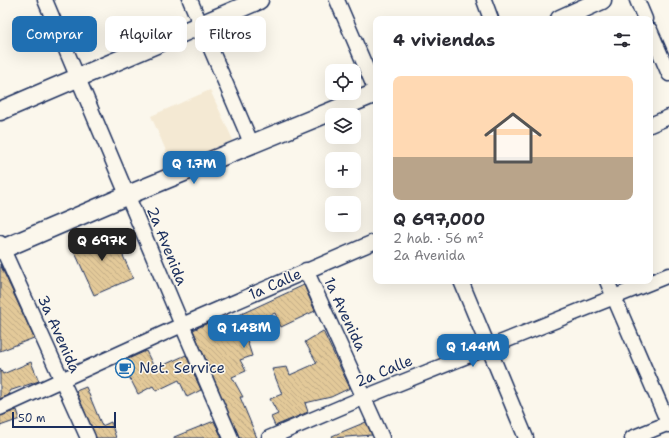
<!DOCTYPE html>
<html lang="es">
<head>
<meta charset="utf-8">
<style>
  :root { --surface:#fff; --page:#f7f7f7; --text:#2b2b33; --muted:#7c7c81; --line:#e1e1e2; --accent:#1f6fb2 }
  body { margin:0; font-family:"Shantell Sans",sans-serif; background:var(--page); color:var(--text); height:100vh; display:flex; flex-direction:column; font-size:15px; white-space:nowrap }
  * { box-sizing:border-box; margin:0 }
  p { font-size:13px; color:var(--muted) }
  .icon { flex:none; width:22px; height:22px; fill:none; stroke:currentColor; stroke-width:2; stroke-linecap:round; stroke-linejoin:round }
  .map { position:relative; flex:1; overflow:hidden }
  .details { position:absolute; left:373px; top:16px; width:280px; height:268px; display:flex; flex-direction:column; background:var(--surface); border-radius:8px; box-shadow:0 4px 16px #0002 }
  .details>* { flex:none }
  .hud { position:absolute; left:12px; top:16px; width:301px; height:36px; display:flex; gap:8px }
  .controls { position:absolute; left:325px; top:64px; display:grid; gap:8px }
  .controls a { display:grid; place-items:center; width:36px; height:36px; border-radius:8px; background:var(--surface); box-shadow:0 4px 16px #0002; font-size:20px }
  .scale { position:absolute; left:12px; bottom:10px; width:104px; box-sizing:border-box; padding-left:4px; border:2px solid #1b2f5e; border-top:0; font-size:11px; line-height:14px; white-space:nowrap; color:#1b2f5e; -webkit-text-stroke:3px #fbf7ec; paint-order:stroke }
  .price { position:absolute; translate:-50% -34px; padding:0 9px; border-radius:8px; background:var(--accent); color:#fff; font-size:13px; line-height:26px; filter:drop-shadow(0 1px 2px #0008) }
  .price::after { content:''; position:absolute; left:50%; top:24px; width:12px; height:9px; margin-left:-6px; background:inherit; clip-path:polygon(0 0,100% 0,50% 100%) }
  .price.on { background:#222; color:#fff }
  ul { padding:0; list-style:none }
  li { display:grid; align-content:center; gap:8px; height:212px; padding:0 20px }
  li+li { border-top:1px solid var(--line) }
  li span { display:grid; place-items:center; height:124px; border-radius:8px; color:#555 }
  li>.icon { margin-inline-start:auto }
  span .icon { width:72px; height:72px; fill:#fffc; stroke-width:1 }
  li b { font-size:17px }
  h2 { display:flex; justify-content:space-between; align-items:center; height:48px; padding:0 20px; font-size:17px }
  .pill { padding:0 14px; border-radius:8px; background:var(--surface); box-shadow:0 4px 16px #0002; font-size:14px; line-height:36px }
  .pill.on { background:var(--accent); color:#fff }
  .map>svg:first-child { display:block }
</style>
</head>
<body>
<div class="map">
<svg width="669" height="438" viewBox="0 0 669 438">
  <defs>
    <pattern id="building-back-hatch" width="6" height="6" patternUnits="userSpaceOnUse"><rect width="6" height="6" fill="#e3c999"/><path d="M-1 5l2 2M0 0l6 6M5-1l2 2" fill="none" stroke="#c2ad86"/></pattern>
  </defs>
  <rect width="100%" height="100%" fill="#fbf7ec"/>
  <filter id="ink" filterUnits="userSpaceOnUse"><feTurbulence type="fractalNoise" baseFrequency=".025" numOctaves="2"/><feDisplacementMap in="SourceGraphic" scale="8" xChannelSelector="R" yChannelSelector="G"/><feConvolveMatrix kernelMatrix="1 2 1 2 8 2 1 2 1" color-interpolation-filters="sRGB"/></filter>
  <g filter="url(#ink)">
    <path fill="#f4e9d3" d="M 210,90 L 233,140 L 173,167 L 151,116 Z"/>
    <g fill="url(#building-back-hatch)" stroke="#1b2f5e">
      <path d="M 111,229 L 133,278 L 94,295 L 72,246 Z"/>
      <path d="M 0,264 L 34,338 L 0,351 Z"/>
      <path d="M 304,285 L 315,311 L 281,327 L 275,313 L 243,328 L 252,356 L 240,360 L 246,371 L 232,377 L 243,397 L 240,397 L 257,438 L 239,438 L 193,330 L 221,317 L 224,322 Z"/>
      <path d="M 323,331 L 350,388 L 331,397 L 305,403 L 308,412 L 275,426 L 271,417 L 278,414 L 270,399 L 282,394 L 272,369 L 287,367 L 290,375 L 317,363 L 305,342 Z"/>
      <path d="M 146,351 L 155,369 L 186,355 L 201,390 L 187,397 L 179,380 L 156,391 L 153,386 L 138,394 L 131,380 L 117,364 Z"/>
      <path d="M 31,362 L 39,381 L 9,391 L 10,394 L 0,399 L 0,369 L 3,374 Z"/>
      <path d="M 86,387 L 102,426 L 111,422 L 116,438 L 96,438 L 76,391 Z"/>
      <path d="M 17,410 L 20,419 L 0,426 L 0,416 Z"/>
      <path d="M 214,421 L 222,438 L 174,438 L 174,437 Z"/>
      <path d="M 366,422 L 372,435 L 333,438 L 332,436 Z"/>
    </g>
    <g fill="none" stroke-linecap="round" stroke-linejoin="round">
      <g stroke="#1b2f5e" stroke-width="17">
        <g id="minor">
          <path d="M 45,0 L 182,325 L 231,438"/>
          <path d="M 190,0 L 252,145"/>
          <path d="M 337,0 L 376,91"/>
          <path d="M 484,0 L 491,19"/>
          <path d="M 637,0 L 645,19"/>
          <path d="M 650,30 L 669,74"/>
          <path d="M 650,125 L 669,117"/>
          <path d="M 0,243 L 88,438"/>
          <path d="M 306,270 L 382,438"/>
          <path d="M 461,281 L 526,438"/>
          <path d="M 607,281 L 669,425"/>
          <path d="M 0,408 L 182,325 L 376,241"/>
          <path d="M 269,438 L 365,397 L 669,275"/>
          <path d="M 632,438 L 669,423"/>
        </g>
      </g>
      <g stroke="#1b2f5e" stroke-width="21">
        <g id="major">
          <path d="M 560,19 L 602,0"/>
          <path d="M 0,111 L 259,0"/>
          <path d="M 0,250 L 128,195 L 376,93"/>
        </g>
      </g>
      <use href="#minor" stroke="#fbf7ec" stroke-width="14"/>
      <use href="#major" stroke="#fbf7ec" stroke-width="18"/>
    </g>
  </g>
  <defs>
    <g id="cafe-ring" transform="scale(1)"><circle r="9.5" fill="#fbf7ec" stroke="#1f6fb2" stroke-width="1.5"/><path d="M-5.5-4.5H6V0H3Q3 3.5 0 3.5H-2.5Q-5.5 3.5-5.5 0ZM3-3.2v2h1.7v-2ZM-6 4.5H4V6H-6Z" fill="#1f6fb2"/></g>
  </defs>
  <g fill-rule="evenodd">
    <use href="#cafe-ring" x="125" y="368"/>
  </g>
  <g text-anchor="middle" stroke-width="3" stroke-linejoin="round" paint-order="stroke">
    <g font-size="15" fill="#1b2f5e" stroke="#fbf7ec">
      <text transform="translate(167 246) rotate(68)" y="5">2a Avenida</text>
      <text transform="translate(275 284) rotate(-24)" y="5">1a Calle</text>
      <text transform="translate(345 314) rotate(65)" y="5">1a Avenida</text>
      <text transform="translate(59 334) rotate(66)" y="5">3a Avenida</text>
      <text transform="translate(384 371) rotate(-22)" y="5">2a Calle</text>
    </g>
    <g font-size="15" fill="#1b2f5e" stroke="#fbf7ec" text-anchor="start">
      <text x="139" y="373">Net. Service</text>
    </g>
  </g>
</svg>
<div class="controls">
<a><svg class="icon" aria-label="locate" viewBox="0 0 24 24"><circle cx="12" cy="12" r="6"/><path d="M12 2v4M12 18v4M2 12h4M18 12h4"/></svg></a>
<a><svg class="icon" aria-label="layers" viewBox="0 0 24 24"><path d="M12 4l9 5-9 5-9-5zM3 14l9 5 9-5"/></svg></a>
<a>+</a>
<a>−</a>
</div>
<div class="scale">50 m</div>
<b class="price" style="left:194px;top:185px">Q 1.7M</b>
<b class="price on" style="left:102px;top:262px">Q 697K</b>
<b class="price" style="left:244px;top:349px">Q 1.48M</b>
<b class="price" style="left:473px;top:368px">Q 1.44M</b>
<div class="hud">
<a class="pill on">Comprar</a>
<a class="pill">Alquilar</a>
<a class="pill">Filtros</a>
</div>
<section class="details">
<h2>4 viviendas<svg class="icon" aria-label="filters" viewBox="0 0 24 24"><path d="M4 7h16M4 17h16"/><circle cx="9" cy="7" r="2"/><circle cx="15" cy="17" r="2"/></svg></h2>
<ul>
<li><span style="background:linear-gradient(#ffd9b3 65%,#b9a48a 0)"><svg class="icon" aria-label="home" viewBox="0 0 24 24"><path d="M3 11l9-7 9 7M6 9v11h12V9"/></svg></span><div><b>Q 697,000</b><p>2 hab. · 56 m²</p><p>2a Avenida</p></div></li>
</ul>
</section>
</div>
</body>
</html>
